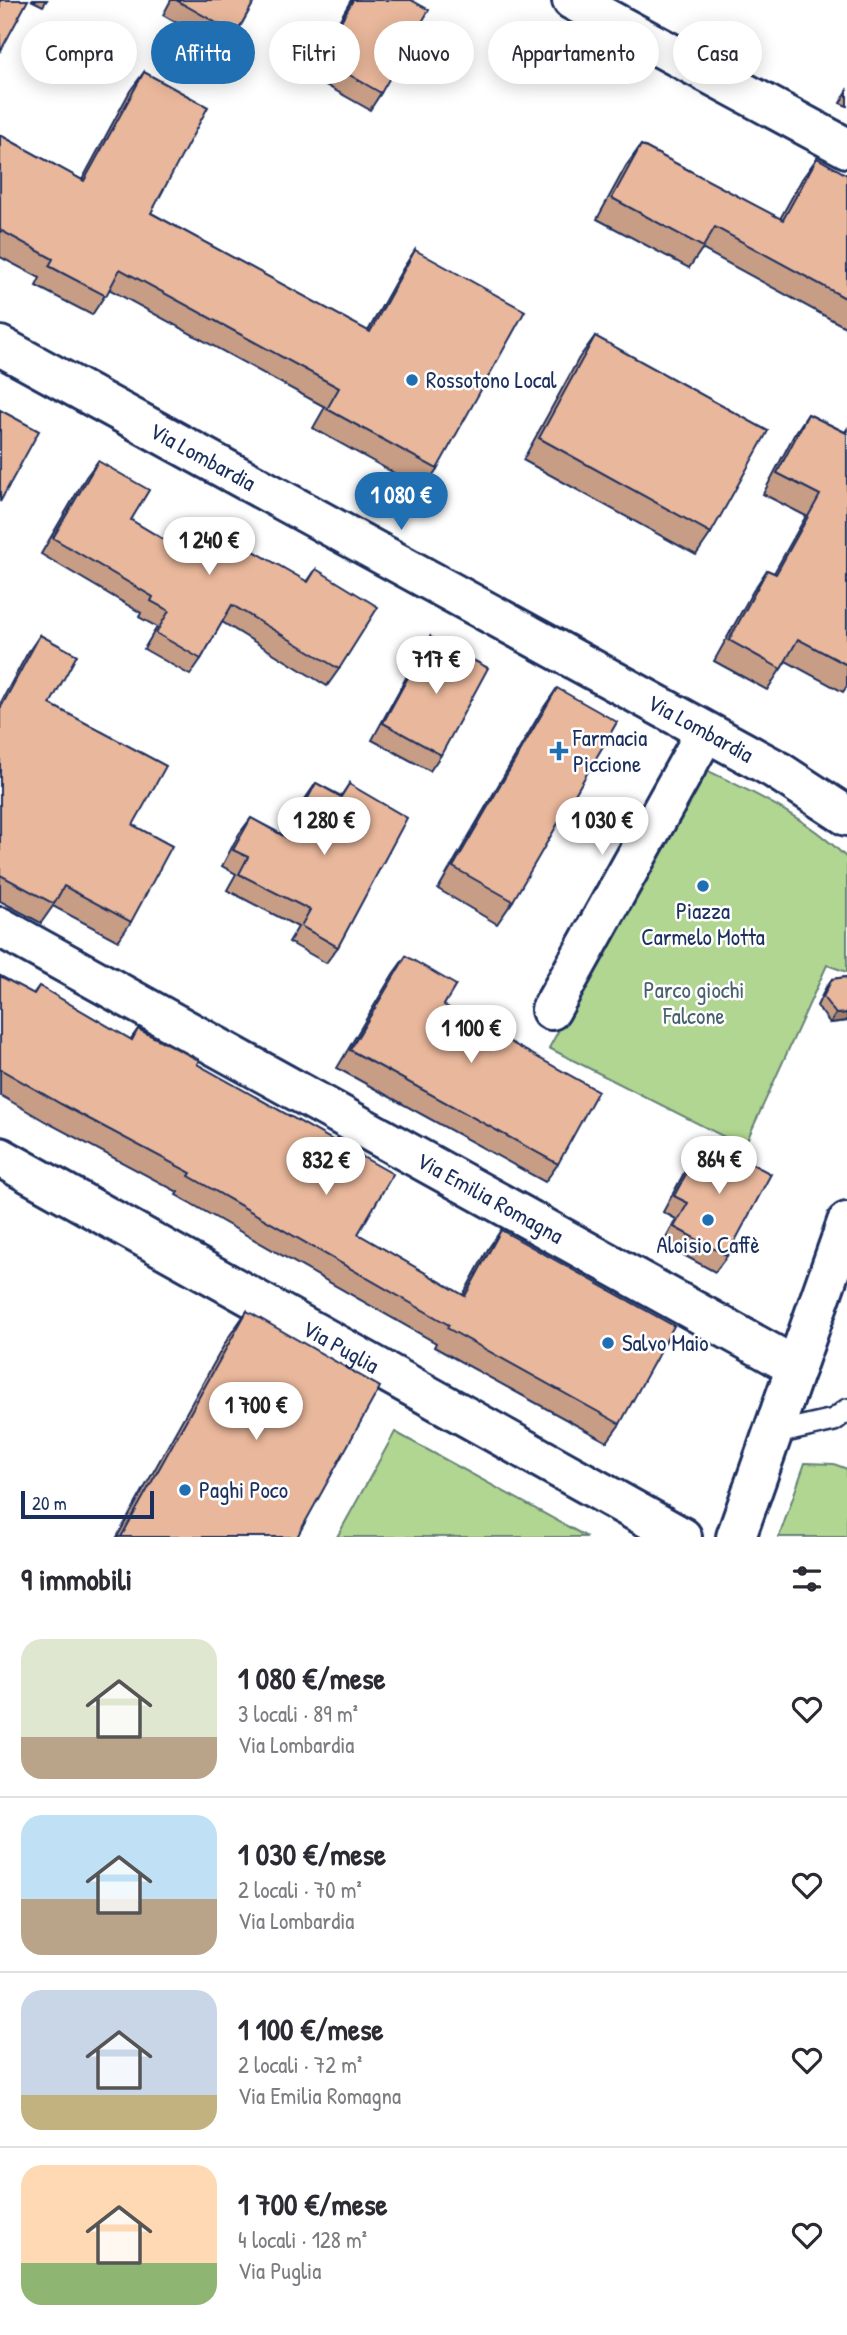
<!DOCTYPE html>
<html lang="it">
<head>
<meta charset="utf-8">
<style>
  :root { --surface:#fff; --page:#f2f2f3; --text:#2b2b33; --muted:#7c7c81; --line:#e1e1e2; --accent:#1f6fb2 }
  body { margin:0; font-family:"Patrick Hand",sans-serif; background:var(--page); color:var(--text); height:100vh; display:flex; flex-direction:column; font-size:26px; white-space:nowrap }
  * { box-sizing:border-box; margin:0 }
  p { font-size:23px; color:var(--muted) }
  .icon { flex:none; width:38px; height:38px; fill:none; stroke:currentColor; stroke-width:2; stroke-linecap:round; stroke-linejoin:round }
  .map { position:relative; height:1537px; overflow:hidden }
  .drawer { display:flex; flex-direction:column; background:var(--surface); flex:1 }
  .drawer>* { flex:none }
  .hud { position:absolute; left:21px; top:21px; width:805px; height:63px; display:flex; gap:14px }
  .scale { position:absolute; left:21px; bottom:18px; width:133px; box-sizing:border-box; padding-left:7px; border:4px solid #1b2f5e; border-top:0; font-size:19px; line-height:24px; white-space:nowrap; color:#1b2f5e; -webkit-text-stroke:5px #fff; paint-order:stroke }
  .price { position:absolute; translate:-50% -60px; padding:0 16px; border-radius:24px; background:#fff; color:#222; font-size:23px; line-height:46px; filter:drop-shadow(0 2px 4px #0008) }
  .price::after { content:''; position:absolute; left:50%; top:42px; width:21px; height:16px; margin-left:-10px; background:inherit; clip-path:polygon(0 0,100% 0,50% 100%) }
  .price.selected { background:var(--accent); color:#fff }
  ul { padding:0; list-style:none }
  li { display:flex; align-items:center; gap:21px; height:175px; padding:0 21px }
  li+li { border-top:2px solid var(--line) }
  li span { display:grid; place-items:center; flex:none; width:196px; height:140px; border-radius:21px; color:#555 }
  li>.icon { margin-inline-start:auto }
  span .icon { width:84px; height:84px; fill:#fffc; stroke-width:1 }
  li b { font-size:30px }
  h2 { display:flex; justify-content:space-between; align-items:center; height:84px; padding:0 21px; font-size:30px }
  .pill { padding:0 24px; border-radius:32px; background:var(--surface); box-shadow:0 4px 18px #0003; font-size:24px; line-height:63px }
  .pill.selected { background:var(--accent); color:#fff }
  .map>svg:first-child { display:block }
</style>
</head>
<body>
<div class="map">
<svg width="847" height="1537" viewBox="0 0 847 1537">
  <rect width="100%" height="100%" fill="#fff"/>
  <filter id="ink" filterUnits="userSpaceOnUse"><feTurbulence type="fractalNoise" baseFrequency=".0143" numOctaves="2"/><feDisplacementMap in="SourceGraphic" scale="14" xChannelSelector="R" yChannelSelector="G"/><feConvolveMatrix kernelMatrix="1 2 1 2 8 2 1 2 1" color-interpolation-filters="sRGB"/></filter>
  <g filter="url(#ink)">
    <g fill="#b1d691" stroke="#668278" stroke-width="2">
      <path d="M 702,768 C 754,793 806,817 847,858 L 847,972 L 827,965 L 744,1147 L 549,1048 Z"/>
      <path d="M 395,1432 L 587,1537 L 337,1537 Z"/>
      <path d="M 805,1463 L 834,1464 L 847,1469 L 847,1537 L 779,1537 Z"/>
    </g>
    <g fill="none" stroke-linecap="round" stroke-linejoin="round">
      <g stroke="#1b2f5e" stroke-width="26">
        <path id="service" d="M 772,1434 L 834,1420 L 847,1410"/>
      </g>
      <g stroke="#1b2f5e" stroke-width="44">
        <g id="minor">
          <path d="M 572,0 L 847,148"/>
          <path id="s1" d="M 0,927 L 796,1367"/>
          <path d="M 551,1010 L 705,733"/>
          <path id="s2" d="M 0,1157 L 682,1537"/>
        </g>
      </g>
      <g stroke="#1b2f5e" stroke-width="44">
        <g id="tertiary">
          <path id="s3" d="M 0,346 L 775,769 L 847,816"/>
        </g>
      </g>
      <g stroke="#1b2f5e" stroke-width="44">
        <path id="secondary" d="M 736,1537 L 847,1222"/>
      </g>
      <use href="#service" stroke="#fff" stroke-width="21"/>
      <use href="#minor" stroke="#fff" stroke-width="38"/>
      <use href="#tertiary" stroke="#fff" stroke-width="38"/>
      <use href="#secondary" stroke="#fff" stroke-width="38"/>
    </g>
    <g fill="#c89d85" stroke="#1b2f5e" stroke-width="2">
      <path d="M 31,0 L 47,0 L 43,6 Z"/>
      <path d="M 171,0 L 255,0 L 236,34 L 224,50 L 163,15 Z"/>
      <path d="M 351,0 L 411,0 L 381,93 L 370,110 L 308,75 Z"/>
      <path d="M 144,72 L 151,213 L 368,331 L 402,270 L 415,250 L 437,469 L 423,489 L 313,428 L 325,407 L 109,289 L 92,315 L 36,286 L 40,278 L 0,257 L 0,135 L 82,180 L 130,91 Z"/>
      <path d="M 847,91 L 847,106 L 840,103 Z"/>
      <path d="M 641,145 L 780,219 L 802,179 L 817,158 L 847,175 L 847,328 L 702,249 L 689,268 L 597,219 L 626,166 Z"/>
      <path d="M 595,336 L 711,533 L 696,555 L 523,460 L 579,358 Z"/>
      <path d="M 808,414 L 845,432 L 847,429 L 847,686 L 843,692 L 786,661 L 767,690 L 714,661 L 753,591 L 767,570 L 774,573 L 806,516 L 763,494 L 794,435 Z"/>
      <path d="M 98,461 L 131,520 L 191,556 L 210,526 L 307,582 L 316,569 L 339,669 L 327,686 L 222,622 L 201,659 L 190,675 L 144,649 L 157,627 L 139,617 L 141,613 L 41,554 L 86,477 Z"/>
      <path d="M 40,635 L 50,704 L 133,825 L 131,922 L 118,941 L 53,906 L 41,923 L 0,901 L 0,704 L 27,654 Z"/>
      <path d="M 430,637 L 441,755 L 430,771 L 372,740 L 419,654 Z"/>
      <path d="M 557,688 L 513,901 L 497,924 L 438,889 L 542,710 Z"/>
      <path d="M 316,783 L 341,796 L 349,784 L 338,947 L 326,963 L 289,942 L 298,927 L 227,890 L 236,874 L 222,866 L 239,834 L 251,818 L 285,836 L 305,799 Z"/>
      <path d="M 406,956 L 444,1005 L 558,1164 L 545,1182 L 337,1068 L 393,974 Z"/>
      <path d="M 0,976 L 33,994 L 39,986 L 130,1040 L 138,1029 L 197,1064 L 358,1234 L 463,1295 L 488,1249 L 501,1230 L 620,1424 L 607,1442 L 434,1347 L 436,1343 L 176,1195 L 178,1192 L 48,1123 L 0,1095 Z"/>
      <path d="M 847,977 L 847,1021 L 830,1023 L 817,1006 L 826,987 L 832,979 Z"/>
      <path d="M 705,1139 L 727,1256 L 715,1272 L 663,1244 L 676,1219 L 663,1212 L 693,1156 Z"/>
      <path d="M 247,1311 L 297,1537 L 117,1537 L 228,1338 Z"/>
    </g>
    <path fill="#a3806c" stroke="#1b2f5e" stroke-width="2" d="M 847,1013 L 847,1021 L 830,1023 L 836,1014 Z"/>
    <g fill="#e9b79b" stroke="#1b2f5e" stroke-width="2">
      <path d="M 0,0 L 28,0 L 0,52 Z"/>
      <path d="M 176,0 L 255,0 L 236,34 Z"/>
      <path d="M 353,0 L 411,0 L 429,10 L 381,93 L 320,58 Z"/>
      <path d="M 144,72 L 208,107 L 151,213 L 370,332 L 415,250 L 525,311 L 437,469 L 327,409 L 339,388 L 120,269 L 106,296 L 49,266 L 53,259 L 0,230 L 0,135 L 84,181 Z"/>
      <path d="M 641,145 L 783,220 L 817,158 L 847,175 L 847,299 L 715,227 L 703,247 L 612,198 Z"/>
      <path d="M 595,336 L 768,431 L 711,533 L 539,438 Z"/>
      <path d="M 0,410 L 39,431 L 0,502 Z"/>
      <path d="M 808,414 L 846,433 L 847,431 L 847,665 L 798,639 L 781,669 L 729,640 L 767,570 L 776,574 L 820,495 L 777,473 Z"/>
      <path d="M 98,461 L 149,490 L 131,520 L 193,557 L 210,526 L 308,582 L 316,569 L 378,607 L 339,669 L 232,605 L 201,659 L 156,633 L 169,611 L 151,601 L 153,597 L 53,538 Z"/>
      <path d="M 40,635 L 77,655 L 50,704 L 166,766 L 133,825 L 172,846 L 131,922 L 64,886 L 54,904 L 0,875 L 0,709 Z"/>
      <path d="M 430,637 L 488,668 L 441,755 L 383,723 Z"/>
      <path d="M 557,688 L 617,722 L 513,901 L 453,867 Z"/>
      <path d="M 316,783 L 341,797 L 349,784 L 407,818 L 338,947 L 301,926 L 310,910 L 239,874 L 248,857 L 233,850 L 251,818 L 287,838 Z"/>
      <path d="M 406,956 L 456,985 L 444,1005 L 598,1091 L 558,1164 L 350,1050 Z"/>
      <path d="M 0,976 L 34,994 L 39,986 L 132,1040 L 138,1029 L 199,1060 L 197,1064 L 393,1174 L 358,1234 L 465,1296 L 501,1230 L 674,1326 L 620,1424 L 447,1328 L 449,1325 L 189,1176 L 191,1173 L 61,1104 L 0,1069 Z"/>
      <path d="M 847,977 L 847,1013 L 836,1014 L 823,997 L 832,979 Z"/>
      <path d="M 705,1139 L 771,1174 L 727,1256 L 674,1227 L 688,1203 L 674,1196 Z"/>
      <path d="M 247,1311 L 380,1387 L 297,1537 L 121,1537 Z"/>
    </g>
  </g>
  <g fill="#1f6fb2" stroke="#fff" stroke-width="2.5">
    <circle cx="412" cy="380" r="7"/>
    <path d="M555.5 740.5h7v7h7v7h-7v7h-7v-7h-7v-7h7z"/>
    <circle cx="703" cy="886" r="7"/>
    <circle cx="708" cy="1220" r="7"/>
    <circle cx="608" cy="1343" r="7"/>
    <circle cx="185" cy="1490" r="7"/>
  </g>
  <g text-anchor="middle" stroke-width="5" stroke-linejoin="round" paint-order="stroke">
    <g font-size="23" fill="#1b2f5e" stroke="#fff" text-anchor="start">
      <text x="426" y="388">Rossotono Local</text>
      <text x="573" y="746">Farmacia<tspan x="573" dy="26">Piccione</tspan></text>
      <text x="703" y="919" text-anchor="middle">Piazza<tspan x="703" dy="26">Carmelo Motta</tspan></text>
      <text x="708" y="1253" text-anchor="middle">Aloisio Caffè</text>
      <text x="622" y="1351">Salvo Maio</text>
      <text x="199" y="1498">Paghi Poco</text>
    </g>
    <g font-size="23" fill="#1b2f5e" stroke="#fff">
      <text dy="8" stroke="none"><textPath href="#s3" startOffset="231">Via Lombardia</textPath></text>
      <text dy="8" stroke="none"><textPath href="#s3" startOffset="798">Via Lombardia</textPath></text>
      <text dy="8" stroke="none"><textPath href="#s1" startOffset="560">Via Emilia Romagna</textPath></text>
      <text dy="8" stroke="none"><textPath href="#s2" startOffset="390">Via Puglia</textPath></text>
    </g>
    <g font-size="23" fill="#48616d" stroke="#fff">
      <text x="694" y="998">Parco giochi<tspan x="694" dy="26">Falcone</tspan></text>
    </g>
  </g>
</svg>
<div class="scale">20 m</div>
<b class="price selected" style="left:401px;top:532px">1 080 €</b>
<b class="price" style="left:209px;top:577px">1 240 €</b>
<b class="price" style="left:436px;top:696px">717 €</b>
<b class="price" style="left:324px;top:857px">1 280 €</b>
<b class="price" style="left:602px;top:857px">1 030 €</b>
<b class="price" style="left:471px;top:1065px">1 100 €</b>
<b class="price" style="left:719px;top:1196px">864 €</b>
<b class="price" style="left:326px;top:1197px">832 €</b>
<b class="price" style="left:256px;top:1442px">1 700 €</b>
<div class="hud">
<a class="pill">Compra</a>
<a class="pill selected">Affitta</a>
<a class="pill">Filtri</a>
<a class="pill">Nuovo</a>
<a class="pill">Appartamento</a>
<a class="pill">Casa</a>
</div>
</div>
<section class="drawer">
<h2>9 immobili<svg class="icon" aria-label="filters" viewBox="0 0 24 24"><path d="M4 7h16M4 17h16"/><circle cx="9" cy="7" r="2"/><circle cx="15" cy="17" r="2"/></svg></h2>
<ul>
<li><span style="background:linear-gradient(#dfe7d0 70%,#b9a48a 0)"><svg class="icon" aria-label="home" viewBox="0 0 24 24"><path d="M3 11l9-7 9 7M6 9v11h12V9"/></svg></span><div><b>1 080 €/mese</b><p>3 locali · 89 m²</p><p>Via Lombardia</p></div><svg class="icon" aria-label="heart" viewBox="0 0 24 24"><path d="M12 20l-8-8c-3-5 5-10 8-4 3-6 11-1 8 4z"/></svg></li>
<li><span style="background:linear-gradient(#bfe0f5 60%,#b9a48a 0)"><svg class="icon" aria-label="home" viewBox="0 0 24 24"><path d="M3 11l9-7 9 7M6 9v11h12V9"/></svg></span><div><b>1 030 €/mese</b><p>2 locali · 70 m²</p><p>Via Lombardia</p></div><svg class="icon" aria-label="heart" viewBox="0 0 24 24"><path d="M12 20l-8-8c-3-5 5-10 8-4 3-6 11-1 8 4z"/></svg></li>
<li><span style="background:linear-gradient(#c9d6e8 75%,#c2b280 0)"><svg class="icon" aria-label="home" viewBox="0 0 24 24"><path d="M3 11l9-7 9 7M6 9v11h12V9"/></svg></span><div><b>1 100 €/mese</b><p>2 locali · 72 m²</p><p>Via Emilia Romagna</p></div><svg class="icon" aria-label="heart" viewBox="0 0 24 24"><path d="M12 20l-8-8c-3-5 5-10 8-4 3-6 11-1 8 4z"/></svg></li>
<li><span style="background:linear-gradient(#ffd9b3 70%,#8fb573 0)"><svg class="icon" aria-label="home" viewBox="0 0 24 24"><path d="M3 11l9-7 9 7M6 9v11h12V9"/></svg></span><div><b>1 700 €/mese</b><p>4 locali · 128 m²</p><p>Via Puglia</p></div><svg class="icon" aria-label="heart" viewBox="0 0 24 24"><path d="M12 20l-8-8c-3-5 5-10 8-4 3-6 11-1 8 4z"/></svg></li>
</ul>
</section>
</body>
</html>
